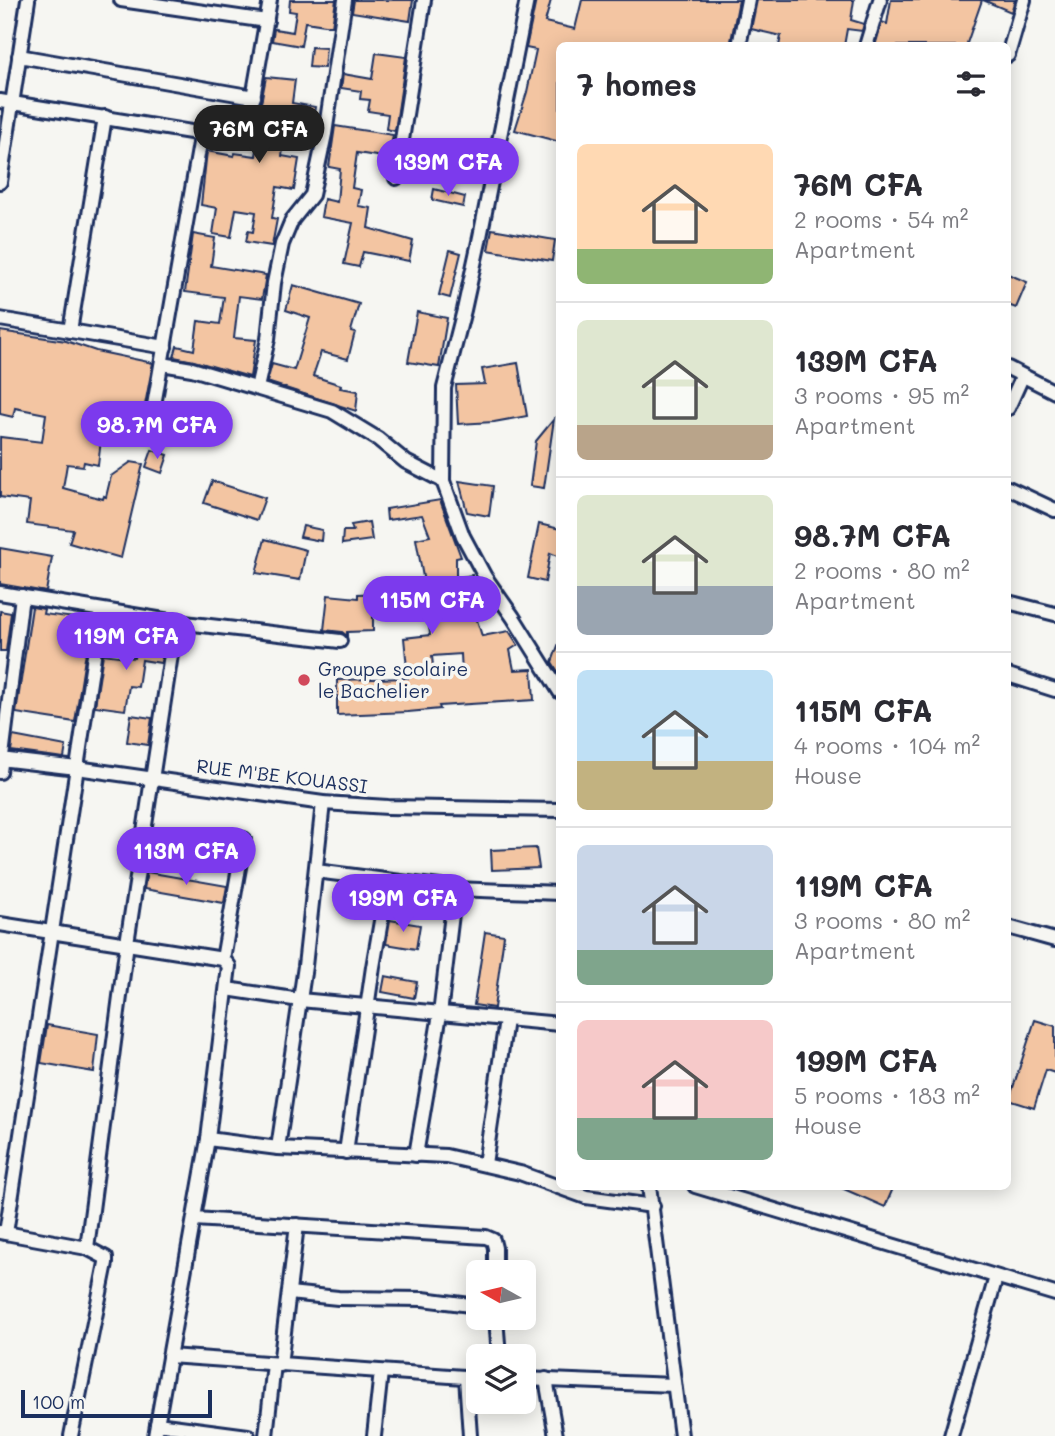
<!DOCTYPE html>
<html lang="en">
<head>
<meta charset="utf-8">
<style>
  :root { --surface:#fff; --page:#f7f7f7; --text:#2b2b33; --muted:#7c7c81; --line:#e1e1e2; --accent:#7c3aed }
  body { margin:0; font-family:Mali,sans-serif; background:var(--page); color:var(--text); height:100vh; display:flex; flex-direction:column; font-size:26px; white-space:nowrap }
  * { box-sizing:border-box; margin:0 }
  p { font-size:23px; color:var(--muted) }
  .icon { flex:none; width:38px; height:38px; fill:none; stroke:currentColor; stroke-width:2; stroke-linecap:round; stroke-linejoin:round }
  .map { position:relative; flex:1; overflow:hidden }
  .drawer { position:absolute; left:556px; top:42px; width:455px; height:1148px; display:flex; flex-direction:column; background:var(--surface); border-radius:10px; box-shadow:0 4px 18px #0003 }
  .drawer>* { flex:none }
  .needle { width:46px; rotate:278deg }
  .tools { position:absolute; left:466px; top:1260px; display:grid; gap:14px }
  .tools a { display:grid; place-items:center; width:70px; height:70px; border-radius:10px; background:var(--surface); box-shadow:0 4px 18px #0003; font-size:35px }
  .scale { position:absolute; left:21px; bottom:18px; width:191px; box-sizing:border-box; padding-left:7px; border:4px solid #1b2f5e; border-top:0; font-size:19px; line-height:24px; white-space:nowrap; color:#1b2f5e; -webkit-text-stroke:5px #f6f6f2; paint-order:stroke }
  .price { position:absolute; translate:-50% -60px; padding:0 16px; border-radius:24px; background:var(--accent); color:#fff; font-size:23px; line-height:46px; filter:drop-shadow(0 2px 4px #0008) }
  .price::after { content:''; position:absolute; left:50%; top:42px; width:21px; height:16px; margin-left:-10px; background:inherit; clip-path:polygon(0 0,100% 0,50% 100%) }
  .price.active { background:#222; color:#fff }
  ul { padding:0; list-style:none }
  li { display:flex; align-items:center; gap:21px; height:175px; padding:0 21px }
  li+li { border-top:2px solid var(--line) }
  li span { display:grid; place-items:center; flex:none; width:196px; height:140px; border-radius:10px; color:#555 }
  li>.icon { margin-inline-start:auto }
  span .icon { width:84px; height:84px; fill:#fffc; stroke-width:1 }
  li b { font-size:30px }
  h2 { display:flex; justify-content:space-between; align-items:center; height:84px; padding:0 21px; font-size:30px }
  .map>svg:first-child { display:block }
</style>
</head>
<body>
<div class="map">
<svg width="1055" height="1436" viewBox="0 0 1055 1436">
  <rect width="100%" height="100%" fill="#f6f6f2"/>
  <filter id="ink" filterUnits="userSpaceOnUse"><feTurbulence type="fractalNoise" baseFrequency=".0143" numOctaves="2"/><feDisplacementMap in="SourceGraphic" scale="14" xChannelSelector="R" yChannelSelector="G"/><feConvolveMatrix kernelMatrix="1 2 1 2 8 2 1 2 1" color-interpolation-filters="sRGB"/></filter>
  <g filter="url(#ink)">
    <g fill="#f3c5a2" stroke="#1b2f5e" stroke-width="2" fill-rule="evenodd">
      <path d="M 290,0 L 336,0 L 332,26 L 305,22 L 301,46 L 272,41 L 274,29 L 293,32 L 296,12 L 289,11 Z"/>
      <path d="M 354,0 L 413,0 L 410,21 L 352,12 Z"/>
      <path d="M 536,0 L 551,0 L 545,22 L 575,29 L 582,0 L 739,0 L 730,46 L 560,46 L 560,142 L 515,130 L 527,92 L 536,50 L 526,48 Z"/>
      <path d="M 757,0 L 854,0 L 851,20 L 864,24 L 862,31 L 847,29 L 844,46 L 779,46 L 781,36 L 751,29 Z"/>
      <path d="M 891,0 L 982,0 L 966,46 L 875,46 L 882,22 L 887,24 Z"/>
      <path d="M 983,0 L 1015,0 L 1011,12 Z"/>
      <path d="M 311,47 L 326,48 L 324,68 L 309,67 Z"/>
      <path d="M 376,53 L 406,57 L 395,131 L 386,129 L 388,114 L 368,111 L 370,100 L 360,99 L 361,91 L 341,88 L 343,74 L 372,79 Z"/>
      <path d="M 266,77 L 295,80 L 292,103 L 315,107 L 312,125 L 317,125 L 315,139 L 285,135 L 282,156 L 299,159 L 294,190 L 277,187 L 272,218 L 277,219 L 272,246 L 246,242 L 248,231 L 253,232 L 256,212 L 236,209 L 231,237 L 213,234 L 217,208 L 201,205 L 207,151 L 234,156 L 235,153 L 256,156 L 262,118 L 258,118 Z"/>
      <path d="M 335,126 L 393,135 L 389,158 L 357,153 L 352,188 L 361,190 L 358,206 L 371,208 L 368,228 L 413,241 L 409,261 L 363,252 L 359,267 L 344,264 L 353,223 L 321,217 L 324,199 L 337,202 L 340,169 L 329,167 Z"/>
      <path d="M 434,189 L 465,197 L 463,207 L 432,200 Z"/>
      <path d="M 492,229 L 555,240 L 552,261 L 488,250 Z"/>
      <path d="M 193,234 L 215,238 L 211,266 L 266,275 L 262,299 L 239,296 L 234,338 L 256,340 L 250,377 L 194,361 L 174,357 L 177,346 L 194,350 L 198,321 L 220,324 L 224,297 L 185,292 Z"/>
      <path d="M 450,250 L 461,253 L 450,298 L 439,295 Z"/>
      <path d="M 1008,274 L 1027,282 L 1016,308 L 1008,305 Z"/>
      <path d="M 293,285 L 359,304 L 351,331 L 355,332 L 348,359 L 321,352 L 313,376 L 341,385 L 340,388 L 358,391 L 356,411 L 267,382 L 272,364 L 294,370 L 310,318 L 286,310 Z"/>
      <path d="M 417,312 L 447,318 L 439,367 L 408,362 Z"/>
      <path d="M 0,331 L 66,341 L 96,351 L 153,363 L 141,426 L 143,435 L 122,430 L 126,411 L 105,407 L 98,465 L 84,462 L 83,466 L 67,464 L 63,488 L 103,499 L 104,496 L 106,497 L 111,476 L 131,462 L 143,464 L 121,558 L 69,543 L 73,530 L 27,524 L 30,501 L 0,497 L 0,437 L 42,442 L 46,414 L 15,408 L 13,417 L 0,414 Z"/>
      <path d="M 518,363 L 527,416 L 494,422 L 458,424 L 456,385 L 485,384 L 482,369 Z"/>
      <path d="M 554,419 L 544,488 L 530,486 L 536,441 Z"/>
      <path d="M 152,450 L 168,455 L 162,473 L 146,467 Z"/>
      <path d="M 212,481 L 265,498 L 257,520 L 204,503 Z"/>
      <path d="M 459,481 L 493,486 L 489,516 L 467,512 Z"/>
      <path d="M 440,500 L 461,557 L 456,558 L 456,578 L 472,575 L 478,605 L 491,600 L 496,609 L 476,617 L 482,636 L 509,631 L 518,645 L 510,650 L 514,670 L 532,669 L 534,700 L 439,706 L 440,709 L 408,712 L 337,715 L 337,680 L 408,678 L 404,638 L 430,635 L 427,608 L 373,615 L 373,631 L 347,632 L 347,636 L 342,632 L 324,630 L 328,595 L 358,598 L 358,594 L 380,593 L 379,586 L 395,583 L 397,592 L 425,588 L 416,539 L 430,536 L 422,515 L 387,520 L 386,509 ZM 461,654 L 462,674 L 434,675 L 432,656 Z"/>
      <path d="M 369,522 L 372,540 L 342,544 L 343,531 L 353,531 L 351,525 Z"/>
      <path d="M 539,524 L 560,529 L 560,557 L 550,553 L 545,582 L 528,578 Z"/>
      <path d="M 303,526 L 322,530 L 321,541 L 300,537 Z"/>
      <path d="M 265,539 L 306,550 L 300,580 L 256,573 Z"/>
      <path d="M 0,548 L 52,557 L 46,592 L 0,584 Z"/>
      <path d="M 32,607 L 44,609 L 43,614 L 91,620 L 75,722 L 16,713 Z"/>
      <path d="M 0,611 L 11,613 L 6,651 L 0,651 Z"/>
      <path d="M 137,634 L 165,638 L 161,663 L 142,660 L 138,687 L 129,686 L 125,710 L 95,706 L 103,654 L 134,658 Z"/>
      <path d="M 559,643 L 560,643 L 560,675 L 552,662 Z"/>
      <path d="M 131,715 L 152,718 L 148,745 L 127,742 Z"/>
      <path d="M 13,736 L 66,746 L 64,758 L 11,751 Z"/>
      <path d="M 536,848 L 539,868 L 492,870 L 491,850 Z"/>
      <path d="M 147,872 L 227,886 L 224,903 L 144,889 Z"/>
      <path d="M 390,920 L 420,925 L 416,949 L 386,944 Z"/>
      <path d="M 485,932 L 504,935 L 494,1008 L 474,1005 Z"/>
      <path d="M 385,976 L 417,982 L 414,998 L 382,992 Z"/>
      <path d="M 1035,1020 L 1055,1026 L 1055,1073 L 1046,1070 L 1034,1108 L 1009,1100 Z"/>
      <path d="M 47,1025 L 98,1034 L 94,1072 L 41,1063 Z"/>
      <path d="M 837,1186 L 894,1186 L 885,1207 Z"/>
    </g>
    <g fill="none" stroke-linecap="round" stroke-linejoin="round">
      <g stroke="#1b2f5e" stroke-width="18">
        <g id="street">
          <path d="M 121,0 L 267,21"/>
          <path d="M 527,0 L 480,237 L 464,310 L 444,388 L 443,481 L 463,536 L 485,577 L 513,617 L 560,692"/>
          <path d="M 739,46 L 748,0"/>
          <path d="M 866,46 L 880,0"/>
          <path d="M 1008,55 L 1024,0"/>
          <path d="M 19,56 L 254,97"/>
          <path d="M 0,101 L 240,140 L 246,138 L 270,0"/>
          <path d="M 396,178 L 424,0"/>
          <path d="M 0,182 L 28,0"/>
          <path d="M 0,319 L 165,347"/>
          <path d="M 70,331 L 105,117"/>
          <path d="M 162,364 L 192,369 L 332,411 L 378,439 L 406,462 L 443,481"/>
          <path d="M 1008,368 L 1055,392"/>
          <path d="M 257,388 L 268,339 L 274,283 L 282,244 L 292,220 L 312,195 L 325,134 L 345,0"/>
          <path d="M 1008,408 L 1022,377"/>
          <path d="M 150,428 L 202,132"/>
          <path d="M 1008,488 L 1055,510"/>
          <path d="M 0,593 L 176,622 L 340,641"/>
          <path d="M 1008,602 L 1055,614"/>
          <path d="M 1008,675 L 1055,690"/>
          <path d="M 0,759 L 77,768 L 323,803 L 388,807 L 560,810"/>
          <path d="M 0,772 L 22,596"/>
          <path d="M 316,871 L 455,889 L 560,893"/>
          <path d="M 0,924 L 223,959 L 229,966 L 208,1139 L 155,1436"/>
          <path d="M 1008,927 L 1055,940"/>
          <path d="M 223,959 L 244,839"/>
          <path d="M 227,989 L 300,1000 L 560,1024"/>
          <path d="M 208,1139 L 278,1148 L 446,1156 L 520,1173 L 586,1197 L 653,1206"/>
          <path d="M 278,1148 L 305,966 L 323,803"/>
          <path d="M 346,1152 L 373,967 L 388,881"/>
          <path d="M 416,1155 L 440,1014 L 455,889"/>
          <path d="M 485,1164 L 506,1020"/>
          <path d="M 649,1186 L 681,1436"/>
          <path d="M 695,1186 L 1055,1294"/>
          <path d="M 194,1219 L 486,1237 L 493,1240 L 495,1248 L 495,1272"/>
          <path d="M 0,1232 L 87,1248 L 106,1258 L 106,1263 L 71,1436"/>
          <path d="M 6,1233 L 101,610"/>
          <path d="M 87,1248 L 127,943 L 176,622"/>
          <path d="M 289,1293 L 338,1298 L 423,1299 L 478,1306"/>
          <path d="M 496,1318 L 499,1356"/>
          <path d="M 169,1356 L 478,1378"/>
          <path d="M 280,1365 L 297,1225"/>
          <path d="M 466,1377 L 470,1436"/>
          <path d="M 523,1379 L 674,1385"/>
          <path d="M 546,1379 L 556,1436"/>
          <path d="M 157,1424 L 248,1436"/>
          <path d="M 266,1436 L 274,1364"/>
          <path d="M 374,1436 L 381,1372"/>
          <path d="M 951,1436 L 996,1277"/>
        </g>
      </g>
      <use href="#street" stroke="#f6f6f2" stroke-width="12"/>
    </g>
  </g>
  <circle fill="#d1495b" stroke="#f6f6f2" stroke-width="2.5" cx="304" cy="680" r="7"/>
  <g text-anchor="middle" stroke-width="7" stroke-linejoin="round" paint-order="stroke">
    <g font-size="19" fill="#1b2f5e" stroke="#f6f6f2" text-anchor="start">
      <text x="318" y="676">Groupe scolaire<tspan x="318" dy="22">le Bachelier</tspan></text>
    </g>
    <g font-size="19" fill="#1b2f5e" stroke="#f6f6f2">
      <text transform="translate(282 776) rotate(7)" y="7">RUE M'BE KOUASSI</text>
    </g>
  </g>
</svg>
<div class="tools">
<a><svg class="needle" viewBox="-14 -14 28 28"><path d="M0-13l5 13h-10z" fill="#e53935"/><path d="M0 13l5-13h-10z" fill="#7c7c81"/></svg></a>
<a><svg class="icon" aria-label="layers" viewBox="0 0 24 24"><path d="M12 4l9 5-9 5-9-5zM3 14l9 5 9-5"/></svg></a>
</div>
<div class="scale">100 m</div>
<b class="price active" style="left:259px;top:165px">76M CFA</b>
<b class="price" style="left:448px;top:198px">139M CFA</b>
<b class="price" style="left:157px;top:461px">98.7M CFA</b>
<b class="price" style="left:432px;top:636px">115M CFA</b>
<b class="price" style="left:126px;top:672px">119M CFA</b>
<b class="price" style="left:186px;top:887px">113M CFA</b>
<b class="price" style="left:403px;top:934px">199M CFA</b>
<section class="drawer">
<h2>7 homes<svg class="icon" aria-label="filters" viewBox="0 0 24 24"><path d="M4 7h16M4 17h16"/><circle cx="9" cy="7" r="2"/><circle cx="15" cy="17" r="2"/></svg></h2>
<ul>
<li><span style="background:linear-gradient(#ffd9b3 75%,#8fb573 0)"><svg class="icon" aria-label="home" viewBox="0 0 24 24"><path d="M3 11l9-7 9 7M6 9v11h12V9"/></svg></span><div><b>76M CFA</b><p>2 rooms · 54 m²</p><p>Apartment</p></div></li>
<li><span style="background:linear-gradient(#dfe7d0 75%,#b9a48a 0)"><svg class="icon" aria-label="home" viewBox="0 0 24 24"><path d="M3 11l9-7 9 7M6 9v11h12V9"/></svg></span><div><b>139M CFA</b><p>3 rooms · 95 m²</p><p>Apartment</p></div></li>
<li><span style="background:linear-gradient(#dfe7d0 65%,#9aa5b1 0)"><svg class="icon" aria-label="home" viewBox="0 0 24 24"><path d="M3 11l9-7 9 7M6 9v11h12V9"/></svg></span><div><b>98.7M CFA</b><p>2 rooms · 80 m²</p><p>Apartment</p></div></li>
<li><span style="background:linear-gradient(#bfe0f5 65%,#c2b280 0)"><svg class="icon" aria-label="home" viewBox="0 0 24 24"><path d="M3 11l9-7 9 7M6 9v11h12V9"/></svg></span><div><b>115M CFA</b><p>4 rooms · 104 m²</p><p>House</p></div></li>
<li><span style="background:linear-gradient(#c9d6e8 75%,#7fa58c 0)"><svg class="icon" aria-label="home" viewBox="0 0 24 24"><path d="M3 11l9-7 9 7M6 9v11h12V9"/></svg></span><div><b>119M CFA</b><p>3 rooms · 80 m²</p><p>Apartment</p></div></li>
<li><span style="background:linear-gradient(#f6c9c9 70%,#7fa58c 0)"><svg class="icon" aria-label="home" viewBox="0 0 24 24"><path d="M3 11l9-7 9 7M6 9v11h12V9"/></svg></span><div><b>199M CFA</b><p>5 rooms · 183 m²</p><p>House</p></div></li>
</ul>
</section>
</div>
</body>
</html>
